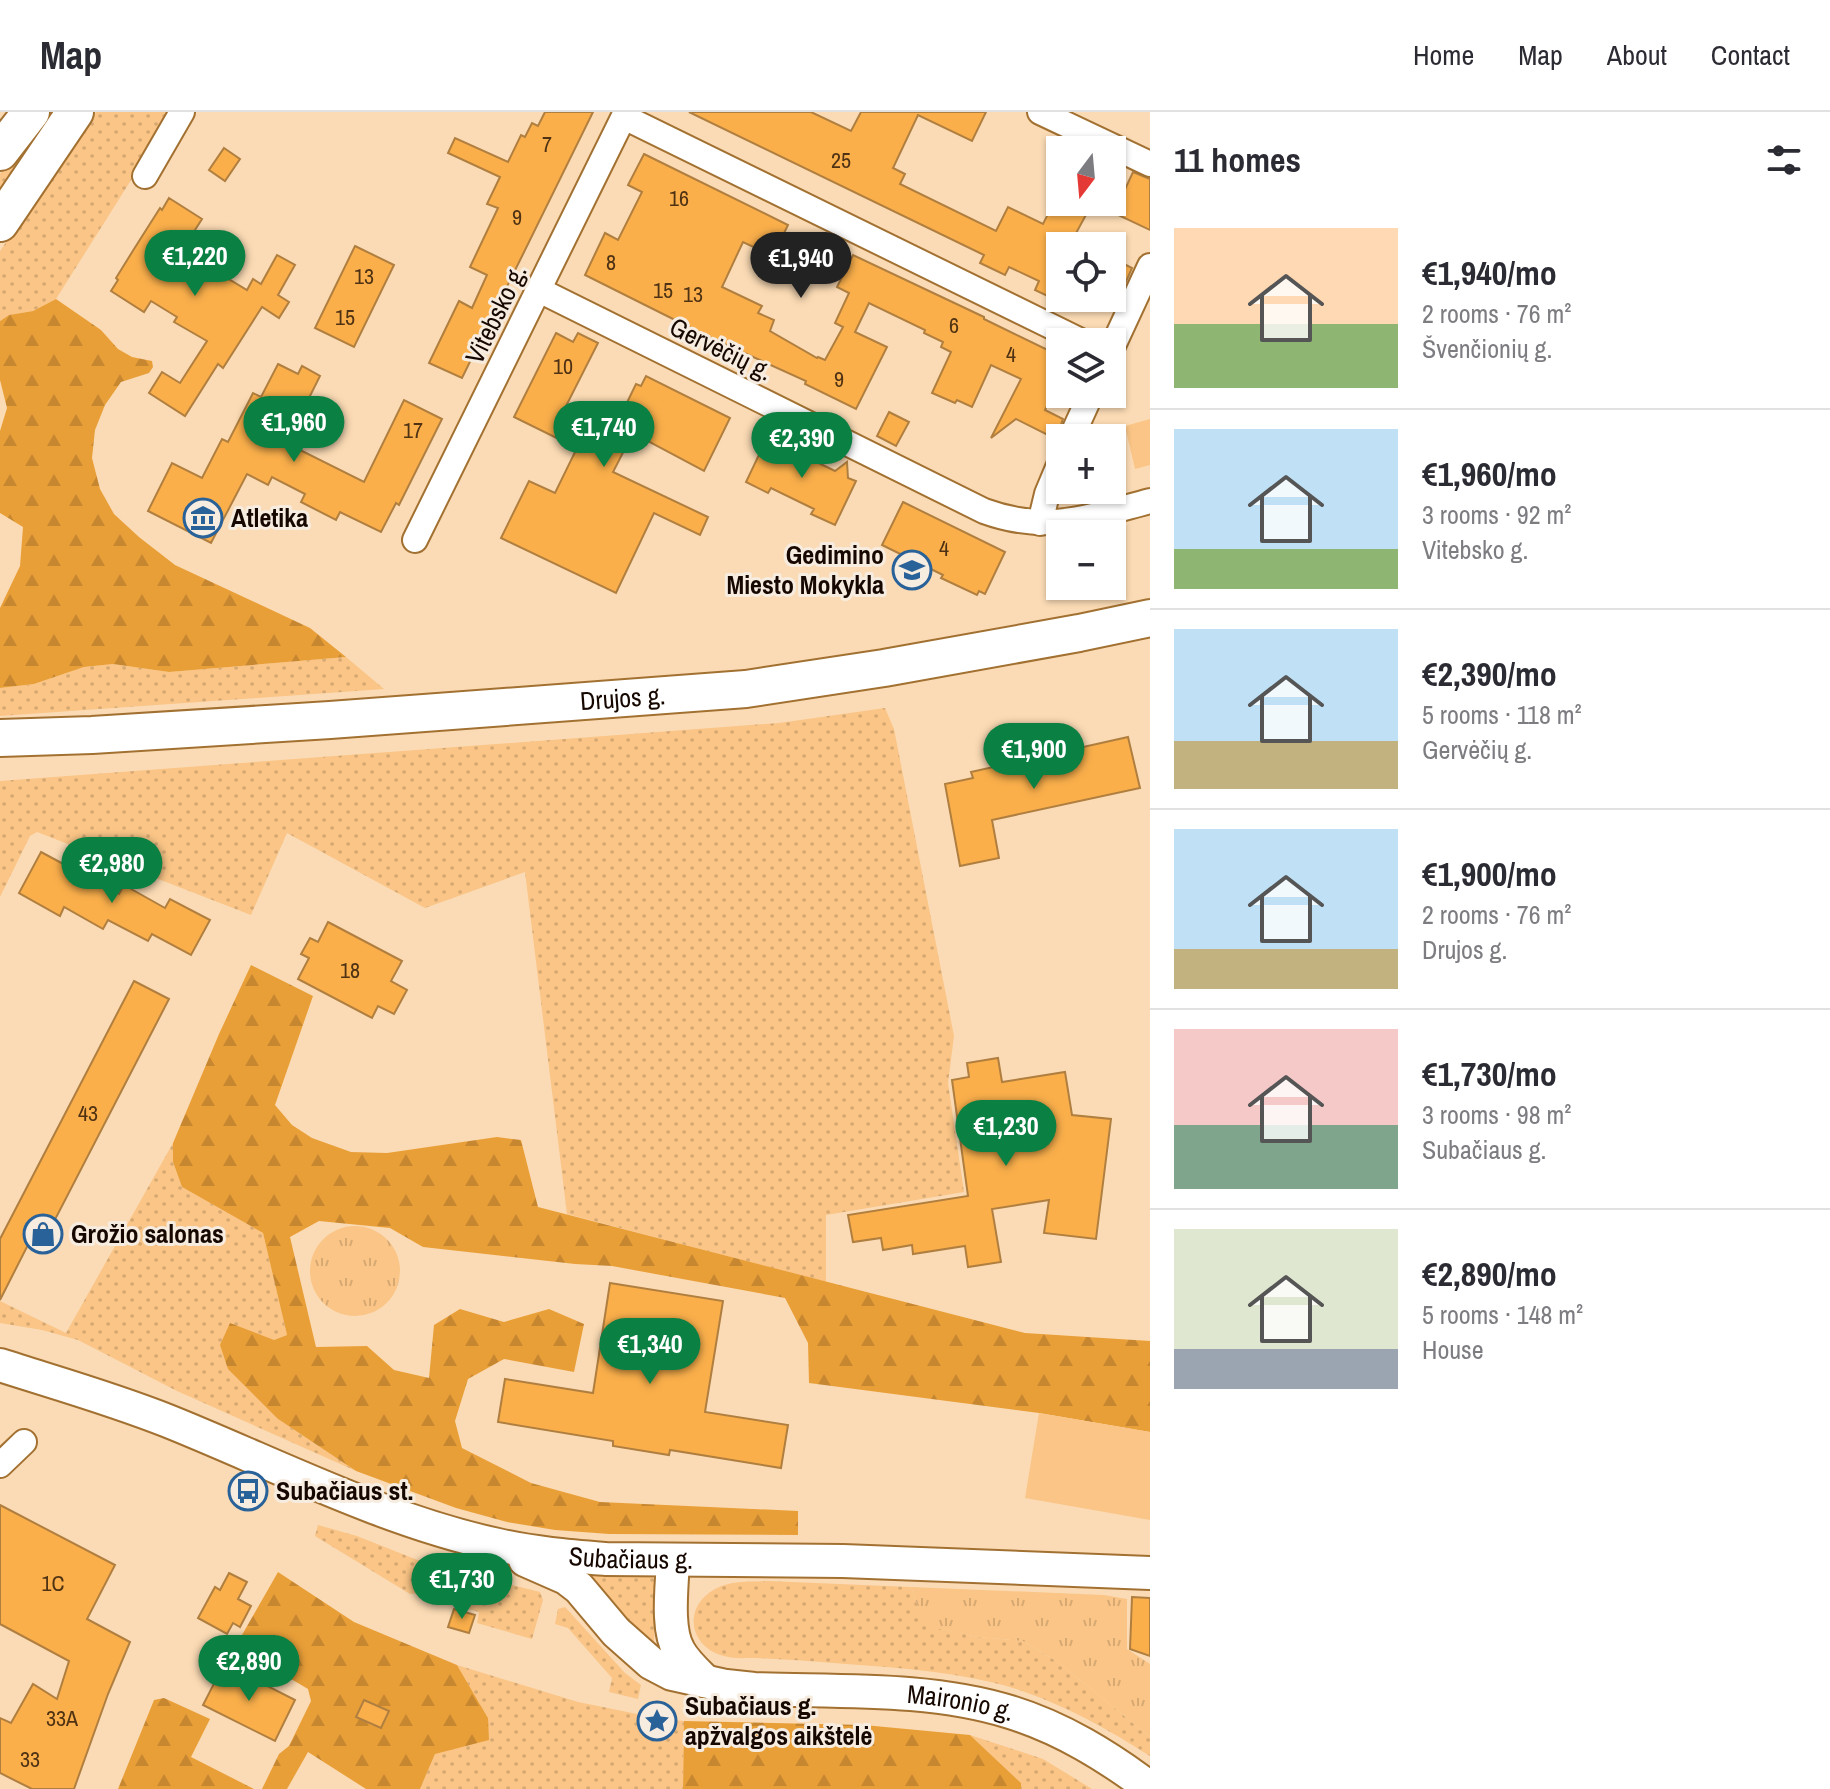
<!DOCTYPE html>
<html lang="en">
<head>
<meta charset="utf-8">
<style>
  :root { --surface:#fff; --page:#f7f7f7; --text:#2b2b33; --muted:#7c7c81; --line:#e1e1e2; --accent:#0b8043 }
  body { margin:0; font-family:"Archivo Narrow",sans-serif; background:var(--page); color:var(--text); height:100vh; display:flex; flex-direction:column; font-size:30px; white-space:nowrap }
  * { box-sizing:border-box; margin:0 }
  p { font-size:26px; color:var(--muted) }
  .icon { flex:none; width:44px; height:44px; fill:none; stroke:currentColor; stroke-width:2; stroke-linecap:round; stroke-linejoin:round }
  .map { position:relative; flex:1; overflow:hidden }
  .drawer { display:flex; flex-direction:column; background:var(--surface); width:680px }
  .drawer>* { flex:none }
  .needle { width:52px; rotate:196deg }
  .controls { position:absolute; left:1046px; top:24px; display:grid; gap:16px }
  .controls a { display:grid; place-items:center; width:80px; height:80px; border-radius:0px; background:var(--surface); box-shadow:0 2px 6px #0004; font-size:40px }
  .price { position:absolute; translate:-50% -68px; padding:0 18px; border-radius:28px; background:var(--accent); color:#fff; font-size:26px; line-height:52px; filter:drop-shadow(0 2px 4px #0008) }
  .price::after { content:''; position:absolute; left:50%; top:48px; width:24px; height:18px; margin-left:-12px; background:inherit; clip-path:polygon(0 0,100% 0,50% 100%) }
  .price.current { background:#222; color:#fff }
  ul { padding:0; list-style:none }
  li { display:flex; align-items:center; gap:24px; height:200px; padding:0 24px }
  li+li { border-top:2px solid var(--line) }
  li span { display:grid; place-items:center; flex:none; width:224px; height:160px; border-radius:0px; color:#555 }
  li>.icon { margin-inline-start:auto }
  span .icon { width:96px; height:96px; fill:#fffc; stroke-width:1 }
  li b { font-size:34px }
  h2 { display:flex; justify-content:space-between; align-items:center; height:96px; padding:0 24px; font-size:34px }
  header { display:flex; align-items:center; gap:48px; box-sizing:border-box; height:112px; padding:0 40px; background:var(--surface); border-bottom:2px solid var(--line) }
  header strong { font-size:38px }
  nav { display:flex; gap:44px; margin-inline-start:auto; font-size:28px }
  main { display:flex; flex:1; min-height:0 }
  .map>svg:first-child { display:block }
</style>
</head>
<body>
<header>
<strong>Map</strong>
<nav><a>Home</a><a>Map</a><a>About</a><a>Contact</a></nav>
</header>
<main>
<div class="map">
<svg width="1150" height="1677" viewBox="0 0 1150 1677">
  <defs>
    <pattern id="grass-dots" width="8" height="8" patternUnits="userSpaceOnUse" patternTransform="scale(2)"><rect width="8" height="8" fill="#fac586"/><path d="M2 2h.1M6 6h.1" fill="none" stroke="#d6a872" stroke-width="1.8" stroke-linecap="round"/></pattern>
    <pattern id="forest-firs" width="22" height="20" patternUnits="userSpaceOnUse" patternTransform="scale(2)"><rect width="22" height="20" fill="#e99f38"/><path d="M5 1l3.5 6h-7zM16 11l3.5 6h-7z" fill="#c78730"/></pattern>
    <pattern id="park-tufts" width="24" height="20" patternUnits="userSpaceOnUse" patternTransform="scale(2)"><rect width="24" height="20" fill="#fac586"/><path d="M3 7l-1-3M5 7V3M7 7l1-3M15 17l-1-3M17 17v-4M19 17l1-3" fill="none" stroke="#d6a872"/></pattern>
  </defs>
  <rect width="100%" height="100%" fill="#fbdbb5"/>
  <g fill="url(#grass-dots)">
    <path d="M 47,0 L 59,0 L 0,88 L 0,62 Z"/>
    <path d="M 96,0 L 174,0 L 56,187 L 33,199 L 9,203 L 0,209 L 0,139 Z"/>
    <path d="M 346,545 L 384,577 L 0,604 L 0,576 L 34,572 L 84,555 L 113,552 L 169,560 Z"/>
    <path d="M 885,596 L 894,617 L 954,924 L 948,971 L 964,1080 L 826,1103 L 826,1170 L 567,1102 L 525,760 L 425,796 L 287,721 L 251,803 L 37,720 L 30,724 L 0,785 L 0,669 L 779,611 Z"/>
    <path d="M 173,1031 L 173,1050 L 182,1075 L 263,1121 L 287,1223 L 274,1228 L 278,1307 L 356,1359 L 177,1279 L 78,1228 L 42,1218 L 0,1211 L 0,1189 L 66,1221 Z"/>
    <path d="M 318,1413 L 357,1424 L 425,1451 L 427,1460 L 422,1481 L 410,1482 L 315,1424 Z"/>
    <path d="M 599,1460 L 651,1462 L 655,1469 L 654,1531 L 660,1543 L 651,1540 L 588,1463 Z"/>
    <path d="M 468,1462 L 540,1480 L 543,1488 L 532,1527 L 477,1511 L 479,1500 L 450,1492 L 461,1470 Z"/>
    <path d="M 768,1469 L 911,1475 L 918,1495 L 932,1515 L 978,1525 L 1023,1529 L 1058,1550 L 1150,1625 L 1150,1644 C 1102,1613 1047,1583 991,1570 C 939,1558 886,1555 833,1551 C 807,1549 781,1547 754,1546 C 745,1546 733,1547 724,1544 C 689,1535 682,1495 715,1477 C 731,1468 750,1470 768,1469 Z"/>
    <path d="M 565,1495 L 625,1561 L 641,1573 L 638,1587 L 609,1580 L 612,1566 L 568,1516 L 555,1512 L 558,1497 Z"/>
    <path d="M 457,1553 L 578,1590 L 647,1604 C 648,1625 665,1627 672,1608 L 684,1609 L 683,1677 L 420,1677 L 435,1642 L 488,1606 Z"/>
    <path d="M 970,1623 L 1043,1647 L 1092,1677 L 1021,1677 L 1021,1671 Z"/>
  </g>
  <g fill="url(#forest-firs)">
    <path d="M 56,187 L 101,218 L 118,237 L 132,245 L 152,249 L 153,255 L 149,261 L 121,270 L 105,293 L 95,318 L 92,346 L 100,377 L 114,402 L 139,425 L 175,453 L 310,516 L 346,545 L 169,560 L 113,552 L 84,555 L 34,572 L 0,576 L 0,496 L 20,454 L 23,415 L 0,401 L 0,319 L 7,296 L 0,268 L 0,209 L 9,203 L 33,199 Z"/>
    <path d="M 251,853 L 313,884 L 275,993 L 292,1013 L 312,1026 L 351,1040 L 387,1041 L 497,1025 L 521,1028 L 538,1095 L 1025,1221 L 1150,1229 L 1150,1320 L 1039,1301 L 809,1271 L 808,1231 L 785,1186 L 612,1154 L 575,1152 L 423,1135 L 390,1116 L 319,1109 L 290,1125 L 316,1235 L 367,1234 L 394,1258 L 429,1266 L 434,1213 L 460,1197 L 504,1210 L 549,1197 L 584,1212 L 574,1260 L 504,1247 L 468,1267 L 455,1309 L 462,1336 L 531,1371 L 600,1390 L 798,1399 L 798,1423 L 609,1422 L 555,1418 L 507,1410 L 456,1396 L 356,1359 L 278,1307 L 228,1257 L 220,1233 L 230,1211 L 274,1228 L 287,1223 L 263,1121 L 182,1075 L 173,1050 L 173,1031 L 219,922 Z"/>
    <path d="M 278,1460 L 354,1510 L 457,1553 L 488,1606 L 489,1628 L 435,1642 L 420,1677 L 366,1677 L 308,1640 L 287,1677 L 262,1677 L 279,1642 L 289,1634 L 311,1589 L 308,1577 L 239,1536 L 242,1523 Z"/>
    <path d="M 164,1586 L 210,1607 L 191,1645 L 254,1677 L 118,1677 L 154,1588 Z"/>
    <path d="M 684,1609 L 864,1613 L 970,1623 L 1021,1671 L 1021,1677 L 683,1677 Z"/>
  </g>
  <g fill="url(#park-tufts)">
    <circle cx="355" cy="1159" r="45"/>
    <path d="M 911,1475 L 1104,1483 L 1127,1487 L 1127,1537 L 1150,1552 L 1150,1625 L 1058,1550 L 1023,1529 L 978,1525 L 931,1515 L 918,1495 Z"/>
  </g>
  <g fill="#fac586">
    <path d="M 1150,307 L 1150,353 L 1135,357 L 1125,314 Z"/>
    <path d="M 1039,1301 L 1150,1320 L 1150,1408 L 1025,1386 Z"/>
  </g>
  <g fill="#faaf4b" stroke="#b07f40" stroke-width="2">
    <path d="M 545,0 L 593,0 L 462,266 L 429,251 L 459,189 L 472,196 L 487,163 L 470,155 L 498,96 L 487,92 L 500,65 L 448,41 L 455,26 L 508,50 L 521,23 L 525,25 L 532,11 L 538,14 Z"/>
    <path d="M 689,0 L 811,0 L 851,19 L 861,0 L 986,0 L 972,29 L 918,3 L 893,56 L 905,62 L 900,72 L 996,119 L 1008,95 L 1043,112 L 1054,90 L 1093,90 L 1069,134 L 1060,134 L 1060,190 L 1035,178 L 1039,169 L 1009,155 L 1005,163 L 980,151 L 984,143 Z"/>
    <path d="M 224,36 L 240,47 L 225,69 L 209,58 Z"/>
    <path d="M 644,42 L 788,113 L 773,144 L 743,130 L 722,175 L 762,194 L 758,201 L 774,208 L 770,219 L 817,246 L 818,245 L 825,248 L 843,215 L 835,211 L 849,181 L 837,175 L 853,143 L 984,205 L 984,207 L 1060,244 L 1060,267 L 1045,298 L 1063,307 L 1056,327 L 1016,307 L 991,326 L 1021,267 L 991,253 L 972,295 L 957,288 L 955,291 L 932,281 L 951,240 L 941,235 L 943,230 L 924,221 L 925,218 L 869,191 L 855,220 L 887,235 L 856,297 L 805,272 L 806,269 L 709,225 L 585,163 L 605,121 L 618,128 L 642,80 L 628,73 Z"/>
    <path d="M 1133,60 L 1150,67 L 1150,118 L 1114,101 Z"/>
    <path d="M 169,86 L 202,107 L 195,118 L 198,120 L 184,140 L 247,178 L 253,167 L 261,172 L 277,143 L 295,153 L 278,183 L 289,190 L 279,206 L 262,195 L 223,256 L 218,252 L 185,304 L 149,281 L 162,260 L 180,271 L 207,229 L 174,210 L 177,205 L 151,189 L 144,200 L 111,179 L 118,168 L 116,166 L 134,137 L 160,96 L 162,98 Z"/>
    <path d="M 355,134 L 394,153 L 354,235 L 315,216 Z"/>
    <path d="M 1112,146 L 1132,156 L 1122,179 L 1112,174 Z"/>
    <path d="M 556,221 L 573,230 L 578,221 L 598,231 L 566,294 L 596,310 L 598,307 L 610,313 L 612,308 L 617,311 L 636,272 L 641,274 L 646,264 L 730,306 L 704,359 L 633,321 L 613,360 L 708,405 L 700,423 L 654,401 L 616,481 L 501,426 L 529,369 L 555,381 L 577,336 L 514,305 Z"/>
    <path d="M 278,252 L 298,262 L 302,254 L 320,264 L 300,304 L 304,305 L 290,333 L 364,370 L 404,288 L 442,307 L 399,393 L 396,391 L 381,420 L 340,400 L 336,408 L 301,390 L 305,382 L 272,365 L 268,373 L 247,362 L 211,431 L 148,399 L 172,351 L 202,366 L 222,327 L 228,330 L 253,281 L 261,285 Z"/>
    <path d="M 889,300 L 909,310 L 896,334 L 877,324 Z"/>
    <path d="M 788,324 L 790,337 L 835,359 L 847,350 L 848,366 L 856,369 L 835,413 L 811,402 L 814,397 L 771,376 L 768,381 L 746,370 L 767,326 L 777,331 Z"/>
    <path d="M 903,390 L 1005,440 L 985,482 L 979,479 L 977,483 L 941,466 L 943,463 L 882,433 Z"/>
    <path d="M 1128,625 L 1140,676 L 992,708 L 999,746 L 960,754 L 945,672 L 973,666 L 971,660 Z"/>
    <path d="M 41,740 L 119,782 L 124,773 L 165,796 L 170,787 L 210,808 L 191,843 L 152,822 L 148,829 L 108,808 L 103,817 L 64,795 L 60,804 L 19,781 Z"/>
    <path d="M 328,810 L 402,849 L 391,869 L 407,878 L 394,902 L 378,894 L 372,906 L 298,867 L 309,846 L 301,842 L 310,826 L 318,830 Z"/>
    <path d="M 134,869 L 169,887 L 46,1125 L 35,1119 L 0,1188 L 0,1127 Z"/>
    <path d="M 998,946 L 1002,970 L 1065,960 L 1072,1003 L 1111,1007 L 1096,1127 L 1044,1121 L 1049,1088 L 992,1097 L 1001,1150 L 968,1155 L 965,1134 L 913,1142 L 912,1133 L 883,1138 L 881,1126 L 853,1130 L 848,1103 L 968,1084 L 952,968 L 969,965 L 967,951 Z"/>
    <path d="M 610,1171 L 723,1189 L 705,1300 L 788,1313 L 781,1356 L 670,1338 L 669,1343 L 613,1334 L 613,1329 L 498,1310 L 505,1267 L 593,1281 Z"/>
    <path d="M 0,1393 L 115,1453 L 87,1507 L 130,1530 L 108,1582 L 74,1677 L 32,1677 L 0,1661 L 0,1606 L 11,1611 L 33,1572 L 57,1587 L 69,1549 L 0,1512 Z"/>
    <path d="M 229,1461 L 247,1470 L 238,1487 L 251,1494 L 240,1515 L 233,1511 L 227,1522 L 198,1506 L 215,1475 L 220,1478 Z"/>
    <path d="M 1132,1485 L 1150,1486 L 1150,1544 L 1130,1537 Z"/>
    <path d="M 454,1497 L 475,1503 L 469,1521 L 448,1515 Z"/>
    <path d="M 224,1552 L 295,1588 L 275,1629 L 203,1593 Z"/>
    <path d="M 364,1588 L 389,1599 L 381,1616 L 356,1605 Z"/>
  </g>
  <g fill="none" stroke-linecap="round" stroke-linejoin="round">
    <g stroke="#a27131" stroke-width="28">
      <g id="street">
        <path d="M 1040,0 L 1150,52"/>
        <path d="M 624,5 L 1083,230"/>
        <path d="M 145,64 L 182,0"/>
        <path d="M 539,178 L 984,399 C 1047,422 1089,405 1150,389"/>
        <path d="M 1112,236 L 1150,154"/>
        <path d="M 1071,326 L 1091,282"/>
        <path d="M 1040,411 L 1047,382 L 1060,351"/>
        <path d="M 415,428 L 626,0"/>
        <path d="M 0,1353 L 24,1330"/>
      </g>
    </g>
    <g stroke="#a27131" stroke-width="36">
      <g id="secondary">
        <path id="s1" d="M 0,1253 C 56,1271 113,1287 168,1309 C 275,1352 385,1409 498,1433 C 533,1441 570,1444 606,1447 L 843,1449 L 1150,1461"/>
        <path id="s2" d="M 525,1448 L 566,1466 L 579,1476 L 616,1520 L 651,1551 L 672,1562 L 726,1574 L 754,1577 C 838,1580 930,1575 1010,1600 C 1062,1616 1107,1644 1150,1676"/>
        <path d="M 673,1448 C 672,1474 666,1517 679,1539 C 685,1550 696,1560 705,1569"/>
      </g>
    </g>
    <g stroke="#a27131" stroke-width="40">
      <g id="primary">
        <path d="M 0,40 L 31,0"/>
        <path d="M 0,111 L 75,0"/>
        <path id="s3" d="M 0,626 L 92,623 L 330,608 L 746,577 L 884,556 L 1079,521 L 1150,506"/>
      </g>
    </g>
    <use href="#street" stroke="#fff" stroke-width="24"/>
    <use href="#secondary" stroke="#fff" stroke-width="32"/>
    <use href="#primary" stroke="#fff" stroke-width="36"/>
  </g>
  <defs>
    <g id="museum-ring" transform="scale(2)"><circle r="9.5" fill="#f7ece0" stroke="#296199" stroke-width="1.5"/><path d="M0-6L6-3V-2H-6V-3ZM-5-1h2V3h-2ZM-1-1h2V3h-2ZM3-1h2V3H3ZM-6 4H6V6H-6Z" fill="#296199"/></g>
    <g id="school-ring" transform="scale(2)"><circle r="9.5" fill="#f7ece0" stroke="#296199" stroke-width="1.5"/><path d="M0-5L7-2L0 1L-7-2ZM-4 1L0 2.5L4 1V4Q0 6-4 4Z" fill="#296199"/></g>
    <g id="shop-ring" transform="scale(2)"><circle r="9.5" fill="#f7ece0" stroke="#296199" stroke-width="1.5"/><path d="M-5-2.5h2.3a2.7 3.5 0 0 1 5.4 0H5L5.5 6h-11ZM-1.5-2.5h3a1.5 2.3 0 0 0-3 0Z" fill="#296199"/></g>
    <g id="bus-ring" transform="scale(2)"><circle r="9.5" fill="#f7ece0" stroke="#296199" stroke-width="1.5"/><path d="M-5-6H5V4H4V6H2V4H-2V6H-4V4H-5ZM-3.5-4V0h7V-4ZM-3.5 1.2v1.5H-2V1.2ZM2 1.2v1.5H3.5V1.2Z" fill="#296199"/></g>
    <g id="sight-ring" transform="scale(2)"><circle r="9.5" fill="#f7ece0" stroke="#296199" stroke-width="1.5"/><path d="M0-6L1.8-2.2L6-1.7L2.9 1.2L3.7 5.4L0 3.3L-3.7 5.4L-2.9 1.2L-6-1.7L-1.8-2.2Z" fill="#296199"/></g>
  </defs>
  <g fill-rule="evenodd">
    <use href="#museum-ring" x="203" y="406"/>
    <use href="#school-ring" x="912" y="458"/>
    <use href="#shop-ring" x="43" y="1122"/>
    <use href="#bus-ring" x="248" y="1379"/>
    <use href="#sight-ring" x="657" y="1609"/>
  </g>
  <g text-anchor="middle" stroke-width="6" stroke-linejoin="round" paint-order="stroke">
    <g font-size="22" fill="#4f3213">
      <text x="547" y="40">7</text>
      <text x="841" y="56">25</text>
      <text x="679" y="94">16</text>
      <text x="517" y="113">9</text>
      <text x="611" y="158">8</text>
      <text x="364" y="172">13</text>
      <text x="663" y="186">15</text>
      <text x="693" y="190">13</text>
      <text x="345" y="213">15</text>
      <text x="954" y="221">6</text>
      <text x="1011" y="250">4</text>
      <text x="563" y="262">10</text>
      <text x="839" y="275">9</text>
      <text x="413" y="326">17</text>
      <text x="944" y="444">4</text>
      <text x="350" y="866">18</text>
      <text x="88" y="1009">43</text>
      <text x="53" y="1479">1C</text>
      <text x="62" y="1614">33A</text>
      <text x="30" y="1655">33</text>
    </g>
    <g font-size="26" fill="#160800" stroke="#f7ece0">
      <text transform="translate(496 202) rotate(-64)" y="9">Vitebsko g.</text>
      <text transform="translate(721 237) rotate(26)" y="9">Gervėčių g.</text>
      <text dy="9" stroke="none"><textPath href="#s3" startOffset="624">Drujos g.</textPath></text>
      <text dy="9" stroke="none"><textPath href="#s1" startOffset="664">Subačiaus g.</textPath></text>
      <text dy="9" stroke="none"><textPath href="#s2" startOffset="480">Maironio g.</textPath></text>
    </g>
    <g font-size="26" font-weight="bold" fill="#160800" stroke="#f7ece0" text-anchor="start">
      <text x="231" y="415">Atletika</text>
      <text x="884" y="452" text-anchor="end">Gedimino<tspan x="884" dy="30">Miesto Mokykla</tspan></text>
      <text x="71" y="1131">Grožio salonas</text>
      <text x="276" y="1388">Subačiaus st.</text>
      <text x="685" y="1603">Subačiaus g.<tspan x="685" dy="30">apžvalgos aikštelė</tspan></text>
    </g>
  </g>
</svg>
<div class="controls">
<a><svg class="needle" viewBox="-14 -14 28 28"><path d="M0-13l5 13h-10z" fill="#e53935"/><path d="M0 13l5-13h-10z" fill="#7c7c81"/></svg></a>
<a><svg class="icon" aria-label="locate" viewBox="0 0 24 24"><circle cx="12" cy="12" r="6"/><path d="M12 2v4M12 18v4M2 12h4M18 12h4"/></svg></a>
<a><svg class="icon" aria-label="layers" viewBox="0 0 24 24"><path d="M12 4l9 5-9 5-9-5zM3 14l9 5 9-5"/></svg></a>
<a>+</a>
<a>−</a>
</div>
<b class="price" style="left:195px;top:186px">€1,220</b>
<b class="price current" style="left:801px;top:188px">€1,940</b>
<b class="price" style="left:294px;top:352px">€1,960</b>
<b class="price" style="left:604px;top:357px">€1,740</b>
<b class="price" style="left:802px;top:368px">€2,390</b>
<b class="price" style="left:1034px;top:679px">€1,900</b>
<b class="price" style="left:112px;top:793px">€2,980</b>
<b class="price" style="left:1006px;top:1056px">€1,230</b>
<b class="price" style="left:650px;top:1274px">€1,340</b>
<b class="price" style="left:462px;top:1509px">€1,730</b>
<b class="price" style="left:249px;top:1591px">€2,890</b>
</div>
<section class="drawer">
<h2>11 homes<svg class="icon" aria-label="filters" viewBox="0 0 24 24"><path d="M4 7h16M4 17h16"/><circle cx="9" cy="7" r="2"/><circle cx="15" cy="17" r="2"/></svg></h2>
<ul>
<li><span style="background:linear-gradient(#ffd9b3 60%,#8fb573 0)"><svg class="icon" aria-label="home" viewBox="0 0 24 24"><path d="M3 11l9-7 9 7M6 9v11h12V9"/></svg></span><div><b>€1,940/mo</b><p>2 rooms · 76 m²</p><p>Švenčionių g.</p></div></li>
<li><span style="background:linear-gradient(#bfe0f5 75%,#8fb573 0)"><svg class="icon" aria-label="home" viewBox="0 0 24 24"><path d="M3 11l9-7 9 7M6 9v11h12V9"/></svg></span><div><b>€1,960/mo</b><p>3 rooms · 92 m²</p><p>Vitebsko g.</p></div></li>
<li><span style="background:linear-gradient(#bfe0f5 70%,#c2b280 0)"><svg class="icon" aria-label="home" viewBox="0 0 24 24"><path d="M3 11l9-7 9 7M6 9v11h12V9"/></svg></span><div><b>€2,390/mo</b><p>5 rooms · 118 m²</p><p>Gervėčių g.</p></div></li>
<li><span style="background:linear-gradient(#bfe0f5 75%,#c2b280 0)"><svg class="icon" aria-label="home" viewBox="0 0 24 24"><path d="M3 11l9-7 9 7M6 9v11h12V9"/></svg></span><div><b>€1,900/mo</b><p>2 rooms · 76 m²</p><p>Drujos g.</p></div></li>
<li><span style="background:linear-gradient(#f6c9c9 60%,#7fa58c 0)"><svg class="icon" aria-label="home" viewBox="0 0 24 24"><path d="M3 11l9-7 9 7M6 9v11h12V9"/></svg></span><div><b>€1,730/mo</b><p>3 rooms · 98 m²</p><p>Subačiaus g.</p></div></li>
<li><span style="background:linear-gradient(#dfe7d0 75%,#9aa5b1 0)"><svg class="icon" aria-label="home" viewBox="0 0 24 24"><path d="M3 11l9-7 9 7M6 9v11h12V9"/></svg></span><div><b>€2,890/mo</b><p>5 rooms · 148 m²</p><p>House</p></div></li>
</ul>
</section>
</main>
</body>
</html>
